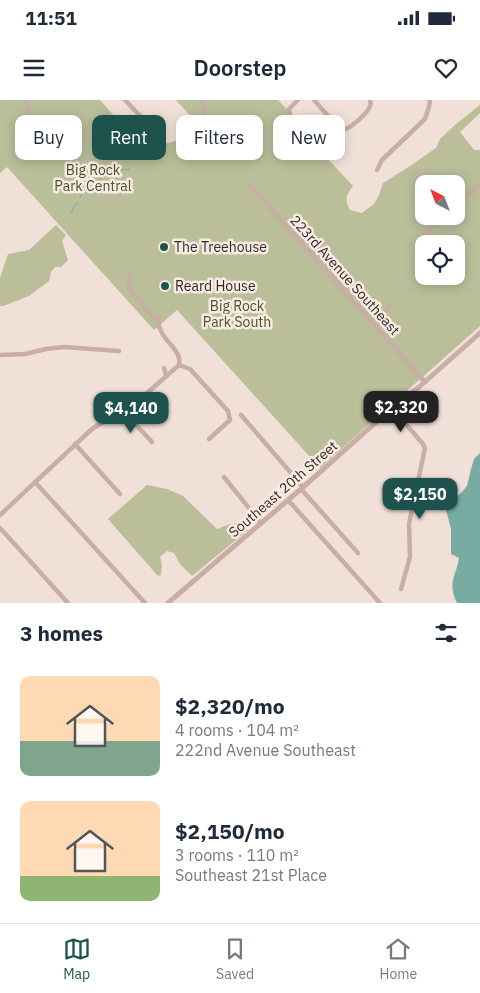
<!DOCTYPE html>
<html lang="en">
<head>
<meta charset="utf-8">
<style>
  :root { --surface:#fff; --page:#f2f2f3; --text:#1f2937; --muted:#747a83; --line:#e0e1e3; --accent:#1d534c }
  body { margin:0; font-family:"IBM Plex Sans",sans-serif; background:var(--page); color:var(--text); height:100vh; display:flex; flex-direction:column; font-size:19px; white-space:nowrap }
  * { box-sizing:border-box; margin:0 }
  p { font-size:16px; color:var(--muted) }
  .icon { flex:none; width:28px; height:28px; fill:none; stroke:currentColor; stroke-width:2; stroke-linecap:round; stroke-linejoin:round }
  .map { position:relative; height:503px; overflow:hidden }
  .drawer { display:flex; flex-direction:column; background:var(--surface); flex:1 }
  .drawer>* { flex:none }
  .hud { position:absolute; left:15px; top:15px; width:450px; height:45px; display:flex; gap:10px }
  .needle { width:32px; rotate:318deg }
  .buttons { position:absolute; left:415px; top:75px; display:grid; gap:10px }
  .buttons a { display:grid; place-items:center; width:50px; height:50px; border-radius:10px; background:var(--surface); box-shadow:0 2px 12px #0003; font-size:25px }
  .price { position:absolute; translate:-50% -42px; padding:0 11px; border-radius:10px; background:var(--accent); color:#fff; font-size:16px; line-height:32px; filter:drop-shadow(0 1px 2px #0008) }
  .price::after { content:''; position:absolute; left:50%; top:30px; width:15px; height:11px; margin-left:-8px; background:inherit; clip-path:polygon(0 0,100% 0,50% 100%) }
  .price.active { background:#222; color:#fff }
  ul { padding:0; list-style:none }
  li { display:flex; align-items:center; gap:15px; height:125px; padding:0 20px }
  li span { display:grid; place-items:center; flex:none; width:140px; height:100px; border-radius:10px; color:#555 }
  li>.icon { margin-inline-start:auto }
  span .icon { width:60px; height:60px; fill:#fffc; stroke-width:1 }
  li b { font-size:21px }
  h2 { display:flex; justify-content:space-between; align-items:center; height:60px; padding:0 20px; font-size:21px }
  .chip { padding:0 18px; border-radius:10px; background:var(--surface); box-shadow:0 2px 12px #0003; font-size:18px; line-height:45px }
  .chip.active { background:var(--accent); color:#fff }
  .status { display:flex; justify-content:space-between; align-items:center; height:35px; padding:0 25px; background:var(--surface); direction:ltr }
  .status svg { height:14px; fill:currentColor }
  header { display:flex; justify-content:space-between; align-items:center; height:65px; padding:0 20px; background:var(--surface); font-size:22px; font-weight:600 }
  .tab-bar { display:flex; justify-content:space-around; align-items:center; height:70px; border-top:1px solid var(--line); background:var(--surface); font-size:14px; color:var(--muted) }
  .tab-bar a { display:grid; justify-items:center; gap:2px }
  .tab-bar .active { color:var(--accent) }
  .map>svg:first-child { display:block }
</style>
</head>
<body>
<div class="status"><b>11:51</b><svg viewBox="0 0 49 12"><path d="M0 12V9h3v3zM5 12V6h3v6zM10 12V3h3v9zM15 12V0h3v12zM26 1h20v11H26zM47 4h2v5h-2z"/></svg></div>
<header><svg class="icon" aria-label="menu" viewBox="0 0 24 24"><path d="M4 6h16M4 12h16M4 18h16"/></svg>Doorstep<svg class="icon" aria-label="heart" viewBox="0 0 24 24"><path d="M12 20l-8-8c-3-5 5-10 8-4 3-6 11-1 8 4z"/></svg></header>
<div class="map">
<svg width="480" height="503" viewBox="0 0 480 503">
  <rect width="100%" height="100%" fill="#f0e0d8"/>
  <g fill="#babe99" fill-rule="evenodd">
    <path d="M 0,0 L 100,0 L 144,50 L 175,41 L 196,22 L 176,0 L 278,0 L 295,18 L 302,22 L 300,29 L 353,86 C 346,96 344,99 350,110 L 362,113 L 374,104 L 379,95 L 383,83 L 410,66 L 436,48 L 440,39 L 455,25 L 480,5 L 480,13 L 460,32 L 474,50 L 480,50 L 480,226 L 320,368 L 177,210 L 154,230 L 7,67 L 0,73 ZM 424,84 L 456,84 L 456,116 L 424,116 ZM 424,144 L 456,144 L 456,176 L 424,176 Z"/>
    <path d="M 56,125 L 66,135 L 62,141 L 68,160 L 61,167 L 55,167 L 51,172 L 49,181 L 29,196 L 3,206 L 0,206 L 0,178 L 8,154 L 29,150 Z"/>
    <path d="M 147,385 L 167,389 L 183,396 L 217,429 L 227,425 L 238,423 L 248,430 L 192,476 L 180,464 L 174,453 L 167,451 L 160,457 L 162,465 L 161,475 L 158,476 L 108,419 Z"/>
  </g>
  <path fill="#78aca3" d="M 480,353 L 480,503 L 457,503 C 447,482 456,477 459,458 L 451,454 L 451,429 L 446,410 L 449,402 L 460,394 L 467,386 L 471,369 L 474,359 Z"/>
  <g fill="none" stroke-linecap="round" stroke-linejoin="round">
    <g stroke="#78aca3" stroke-width="1">
      <path d="M 80,98 L 84,89 L 92,86 L 108,72 L 129,69"/>
      <path d="M 71,112 L 75,105 L 78,103"/>
    </g>
    <g stroke="#c8aea5" stroke-width="4.5">
      <path d="M 26,0 C 27,14 32,26 41,37"/>
      <path d="M 125,0 L 145,21 L 151,23"/>
      <path d="M 314,0 L 337,26 C 340,28 341,29 345,29 C 350,29 367,13 369,8 C 371,5 371,4 370,0"/>
      <path d="M 288,25 L 291,20 L 289,9 L 298,0"/>
      <path d="M 178,48 C 193,34 209,23 202,0"/>
      <path d="M 377,70 L 382,60 L 425,19 L 429,7 L 430,0"/>
      <path d="M 249,84 L 425,282"/>
      <path d="M 456,105 L 480,84"/>
      <path d="M 424,133 L 443,116"/>
      <path d="M 129,176 L 129,187 L 152,216 L 158,218 C 158,241 183,248 179,265 L 190,269 L 228,311 L 230,320 L 209,339"/>
      <path d="M 373,223 L 391,206"/>
      <path d="M 0,255 L 25,254 L 46,249 L 64,247 L 119,251"/>
      <path d="M 164,268 L 166,275"/>
      <path d="M 392,308 L 423,344 L 425,348 L 409,424 L 410,457 L 401,489"/>
      <path d="M 124,312 L 152,342"/>
      <path d="M 241,315 L 303,387"/>
      <path d="M 75,344 L 120,394"/>
      <path d="M 224,377 L 261,423"/>
      <path d="M 35,382 L 145,503"/>
      <path d="M 301,389 L 358,453"/>
      <path d="M 288,400 L 380,503"/>
      <path d="M 0,415 L 92,329 L 109,318 L 124,312 L 130,308 L 179,265"/>
      <path d="M 0,428 L 68,503"/>
    </g>
    <path stroke="#c8aea5" stroke-width="5" d="M 168,503 L 301,389 L 392,308 L 419,287 L 480,233"/>
  </g>
  <g fill="#1d534c" stroke="#f8ebe4" stroke-width="2">
    <circle cx="164" cy="147" r="5"/>
    <circle cx="165" cy="186" r="5"/>
  </g>
  <g text-anchor="middle" stroke-width="5" stroke-linejoin="round" paint-order="stroke">
    <g font-size="14" fill="#4b512b" stroke="#f8ebe4">
      <text x="93" y="75">Big Rock<tspan x="93" dy="16">Park Central</tspan></text>
      <text x="237" y="211">Big Rock<tspan x="237" dy="16">Park South</tspan></text>
    </g>
    <g font-size="14" fill="#342726" stroke="#f8ebe4" text-anchor="start">
      <text x="174" y="152">The Treehouse</text>
      <text x="175" y="191">Reard House</text>
    </g>
    <g font-size="14" fill="#342726" stroke="#f8ebe4">
      <text transform="translate(345 175) rotate(48)" y="5">223rd Avenue Southeast</text>
      <text transform="translate(283 389) rotate(-41)" y="5">Southeast 20th Street</text>
    </g>
  </g>
</svg>
<div class="buttons">
<a><svg class="needle" viewBox="-14 -14 28 28"><path d="M0-13l5 13h-10z" fill="#e53935"/><path d="M0 13l5-13h-10z" fill="#747a83"/></svg></a>
<a><svg class="icon" aria-label="locate" viewBox="0 0 24 24"><circle cx="12" cy="12" r="6"/><path d="M12 2v4M12 18v4M2 12h4M18 12h4"/></svg></a>
</div>
<b class="price active" style="left:401px;top:333px">$2,320</b>
<b class="price" style="left:131px;top:334px">$4,140</b>
<b class="price" style="left:420px;top:420px">$2,150</b>
<div class="hud">
<a class="chip">Buy</a>
<a class="chip active">Rent</a>
<a class="chip">Filters</a>
<a class="chip">New</a>
</div>
</div>
<section class="drawer">
<h2>3 homes<svg class="icon" aria-label="filters" viewBox="0 0 24 24"><path d="M4 7h16M4 17h16"/><circle cx="9" cy="7" r="2"/><circle cx="15" cy="17" r="2"/></svg></h2>
<ul>
<li><span style="background:linear-gradient(#ffd9b3 65%,#7fa58c 0)"><svg class="icon" aria-label="home" viewBox="0 0 24 24"><path d="M3 11l9-7 9 7M6 9v11h12V9"/></svg></span><div><b>$2,320/mo</b><p>4 rooms · 104 m²</p><p>222nd Avenue Southeast</p></div></li>
<li><span style="background:linear-gradient(#ffd9b3 75%,#8fb573 0)"><svg class="icon" aria-label="home" viewBox="0 0 24 24"><path d="M3 11l9-7 9 7M6 9v11h12V9"/></svg></span><div><b>$2,150/mo</b><p>3 rooms · 110 m²</p><p>Southeast 21st Place</p></div></li>
</ul>
</section>
<nav class="tab-bar">
<a class="active"><svg class="icon" aria-label="map" viewBox="0 0 24 24"><path d="M3 6l6-2 6 2 6-2v14l-6 2-6-2-6 2zM9 4v14M15 6v14"/></svg>Map</a>
<a><svg class="icon" aria-label="saved" viewBox="0 0 24 24"><path d="M7 4h10v16l-5-4-5 4z"/></svg>Saved</a>
<a><svg class="icon" aria-label="home" viewBox="0 0 24 24"><path d="M3 11l9-7 9 7M6 9v11h12V9"/></svg>Home</a>
</nav>
</body>
</html>
